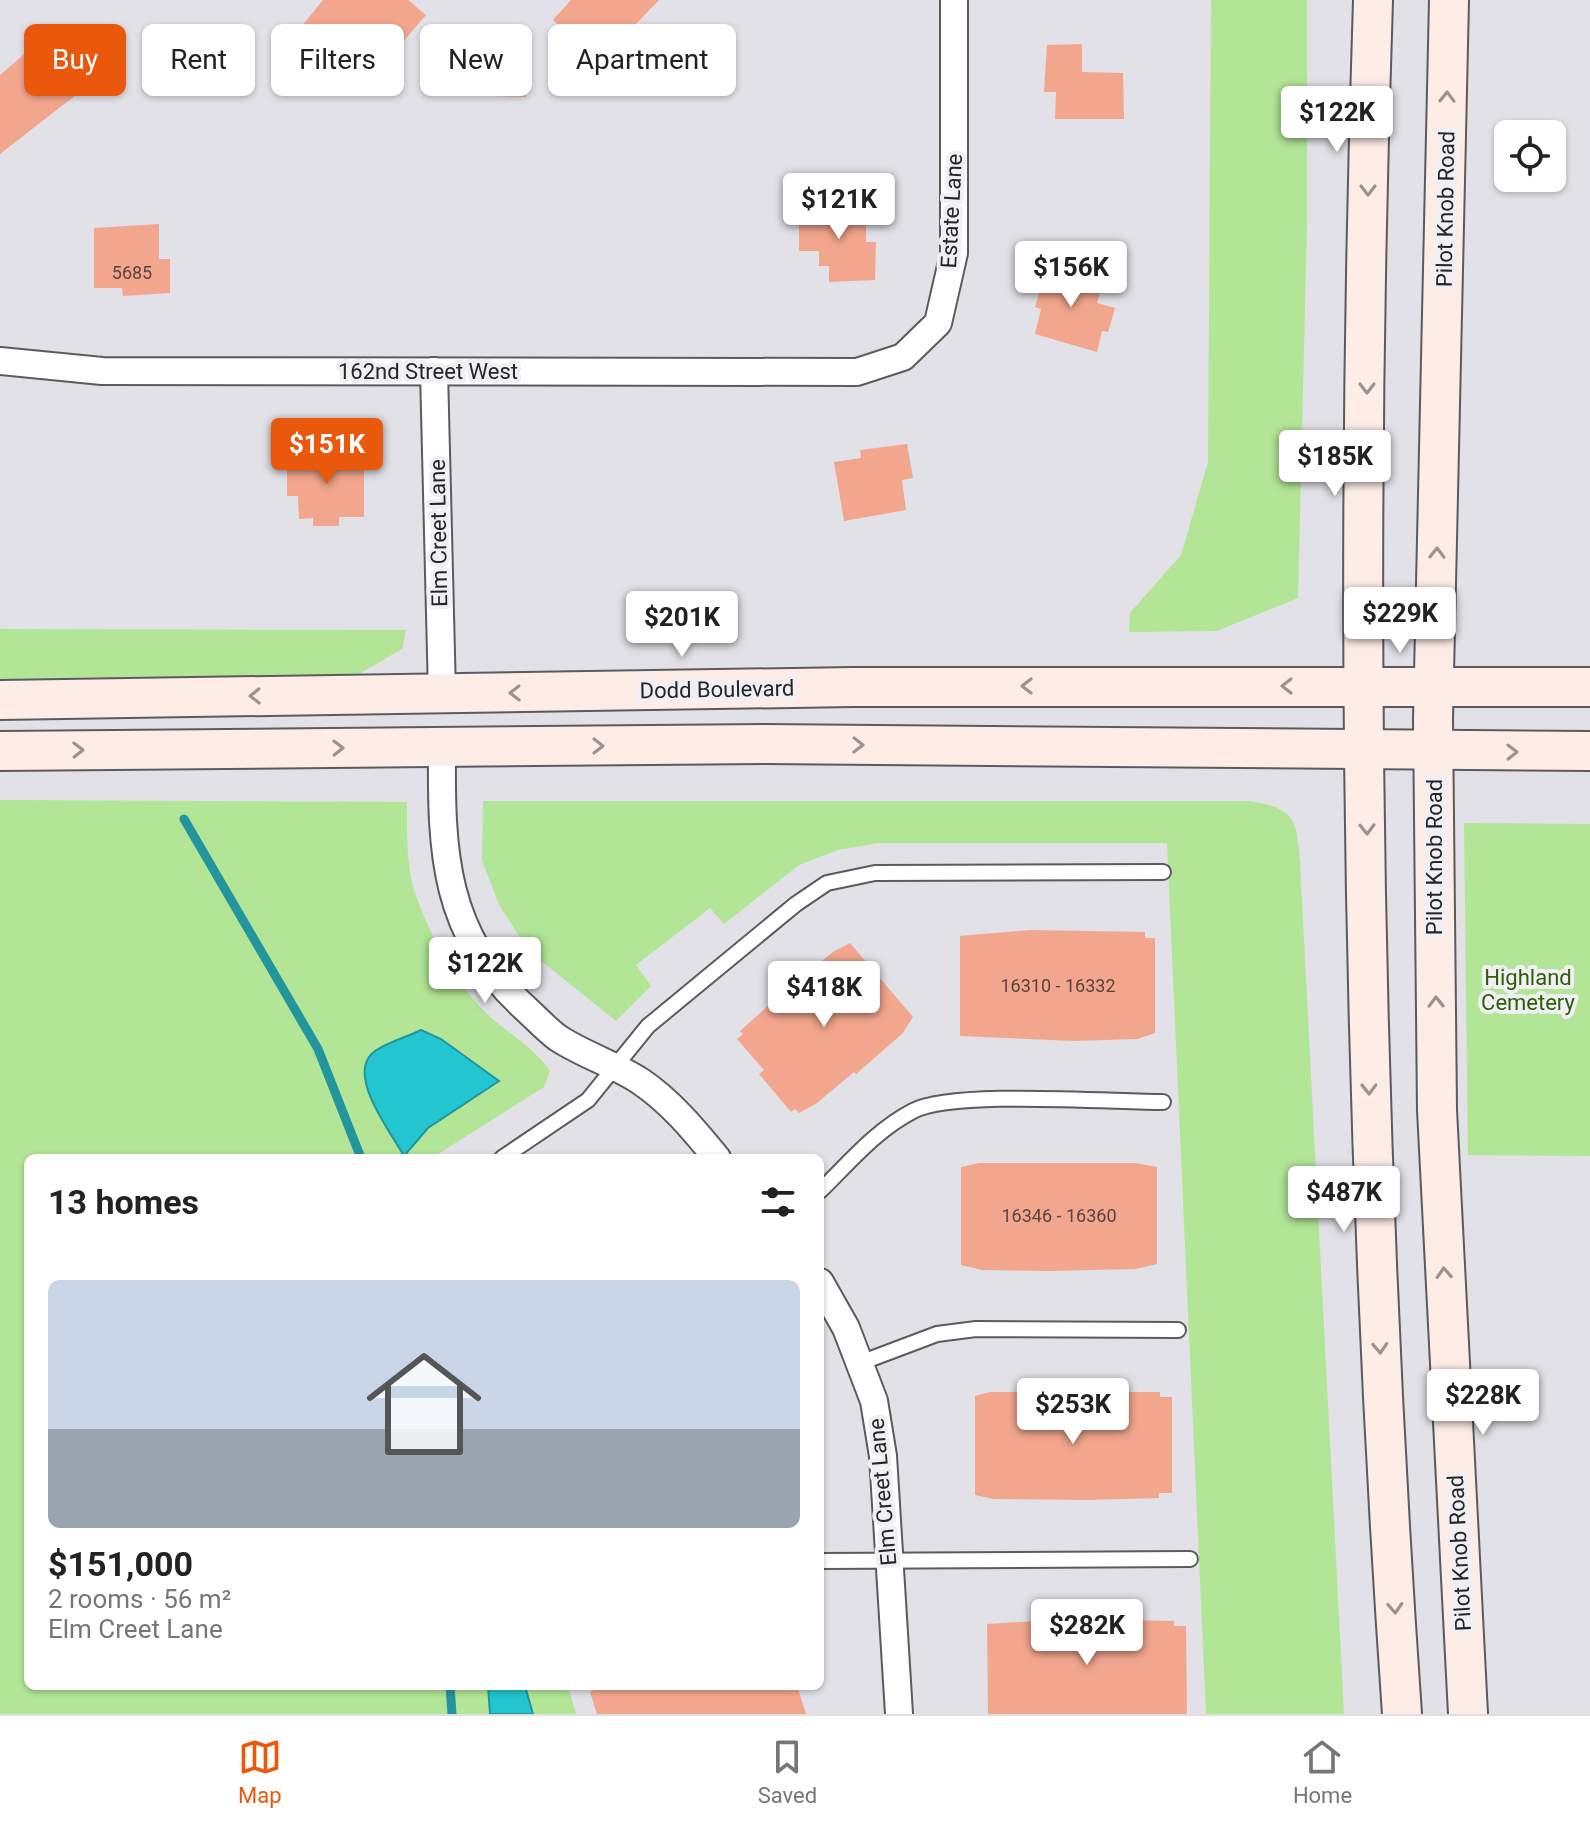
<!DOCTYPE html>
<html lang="en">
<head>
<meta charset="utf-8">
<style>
  :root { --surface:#fff; --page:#f2f2f2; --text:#222; --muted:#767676; --line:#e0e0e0; --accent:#ea580c }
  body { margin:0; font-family:Roboto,sans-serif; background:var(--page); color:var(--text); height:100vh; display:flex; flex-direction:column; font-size:30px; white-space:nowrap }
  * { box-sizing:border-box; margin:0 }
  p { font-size:26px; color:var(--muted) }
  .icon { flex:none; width:44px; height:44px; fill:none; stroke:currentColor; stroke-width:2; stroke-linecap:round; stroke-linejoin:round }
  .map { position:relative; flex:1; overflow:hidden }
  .side { position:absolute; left:24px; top:1154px; width:800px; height:536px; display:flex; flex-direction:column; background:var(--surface); border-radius:12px; box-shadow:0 2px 6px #0004 }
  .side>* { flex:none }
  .hud { position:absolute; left:24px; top:24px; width:800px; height:72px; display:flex; gap:16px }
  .fabs { position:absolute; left:1494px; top:120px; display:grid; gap:16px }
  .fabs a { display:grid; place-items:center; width:72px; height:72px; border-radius:12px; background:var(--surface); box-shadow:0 2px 6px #0004; font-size:40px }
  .price { position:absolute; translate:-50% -68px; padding:0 18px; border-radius:8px; background:#fff; color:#222; font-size:26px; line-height:52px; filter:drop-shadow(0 2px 4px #0008) }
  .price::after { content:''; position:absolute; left:50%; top:48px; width:24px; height:18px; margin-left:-12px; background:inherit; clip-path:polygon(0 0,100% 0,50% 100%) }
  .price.selected { background:var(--accent); color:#fff }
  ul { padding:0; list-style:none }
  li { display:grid; align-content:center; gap:16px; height:424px; padding:0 24px }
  li span { display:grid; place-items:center; height:248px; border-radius:12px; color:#555 }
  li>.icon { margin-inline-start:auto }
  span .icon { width:144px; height:144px; fill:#fffc; stroke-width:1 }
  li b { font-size:34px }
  h2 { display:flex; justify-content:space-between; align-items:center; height:96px; padding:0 24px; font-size:34px }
  .tag { padding:0 28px; border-radius:12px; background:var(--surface); box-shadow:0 2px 6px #0004; font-size:28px; line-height:72px }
  .tag.selected { background:var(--accent); color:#fff }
  .tabs { display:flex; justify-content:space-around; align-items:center; height:112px; border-top:2px solid var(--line); background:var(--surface); font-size:22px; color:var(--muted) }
  .tabs a { display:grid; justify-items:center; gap:4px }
  .tabs .selected { color:var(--accent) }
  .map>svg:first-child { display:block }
</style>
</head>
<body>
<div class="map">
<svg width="1590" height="1714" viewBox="0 0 1590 1714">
  <rect width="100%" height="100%" fill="#e1e1e7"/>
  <g fill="#b2e596">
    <path d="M 1211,0 L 1307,0 L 1307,223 L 1298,598 L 1217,631 L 1129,632 L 1130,613 L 1181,555 L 1208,462 Z"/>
    <path d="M 0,629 L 406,630 L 402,649 L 359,674 L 141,683 L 0,683 Z"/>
    <path d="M 0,800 L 407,802 C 407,831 406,865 415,893 C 429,933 453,979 483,1010 C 505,1032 532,1045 550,1071 L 544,1087 L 432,1158 L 28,1158 L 28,1686 L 488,1686 L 490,1714 L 0,1714 Z"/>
    <path d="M 483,801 L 1250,801 C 1296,809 1297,820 1300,863 L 1344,1714 L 1206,1714 L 1167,843 L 878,843 L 838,850 L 799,865 L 724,924 L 710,908 L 636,965 L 651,986 L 616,1021 L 529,951 L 499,905 L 482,860 Z"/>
    <path d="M 1464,823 L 1590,824 L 1590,1156 L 1468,1155 Z"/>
    <path d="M 525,1686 L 568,1686 L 576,1714 L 533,1714 Z"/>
  </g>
  <g fill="#22c5d0" stroke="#23959d" stroke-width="2">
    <path d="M 421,1030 L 441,1039 L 499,1081 L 428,1128 L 404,1156 C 391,1132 344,1073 375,1051 C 388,1042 407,1037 421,1030 Z"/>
    <path d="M 488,1686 L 525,1686 L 533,1714 L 490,1714 Z"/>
  </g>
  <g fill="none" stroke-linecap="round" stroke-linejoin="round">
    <g stroke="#23959d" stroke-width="9">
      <path d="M 184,819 L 318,1049 L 361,1158"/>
      <path d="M 450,1686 L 452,1714"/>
    </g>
  </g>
  <g fill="#f3a68e">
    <path d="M 323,0 L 408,0 L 426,15 L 396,50 L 388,43 L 363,74 L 302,26 Z"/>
    <path d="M 571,0 L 659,0 L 635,25 L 642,32 L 624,52 L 617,45 L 607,56 L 591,41 L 584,49 L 553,20 Z"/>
    <path d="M 450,29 L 499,31 L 499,76 L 526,48 L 526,97 L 462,95 L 462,68 L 450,69 Z"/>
    <path d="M 50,32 L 72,59 L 81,52 L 99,77 L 0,154 L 0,75 Z"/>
    <path d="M 1082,44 L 1082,72 L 1123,73 L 1124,119 L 1055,119 L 1056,92 L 1044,92 L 1047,45 Z"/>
    <path d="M 799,205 L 866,205 L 866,242 L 876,242 L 875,280 L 829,282 L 829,266 L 819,266 L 819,251 L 799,251 Z"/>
    <path d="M 159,224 L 159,259 L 170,259 L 170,293 L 123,296 L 122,288 L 94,288 L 94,228 Z"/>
    <path d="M 1049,261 L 1087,271 L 1083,285 L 1101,290 L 1097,303 L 1115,308 L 1108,332 L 1102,331 L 1097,352 L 1035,334 L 1041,309 L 1035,307 Z"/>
    <path d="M 907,444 L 913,478 L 902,480 L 906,510 L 844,521 L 834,462 L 861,458 L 860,450 Z"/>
    <path d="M 287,453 L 364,453 L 364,517 L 339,517 L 339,526 L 313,526 L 313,518 L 299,519 L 298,496 L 287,496 Z"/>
    <path d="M 1031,930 L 1145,932 L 1145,938 L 1155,938 L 1155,1033 L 1137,1039 L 1074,1041 L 960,1036 L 960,936 Z"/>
    <path d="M 850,943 L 913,1017 L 902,1034 L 856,1074 L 854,1072 L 817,1103 L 799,1113 L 795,1109 L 791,1112 L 759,1074 L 764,1070 L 737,1039 L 743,1034 L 740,1031 L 788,988 L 833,952 Z"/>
    <path d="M 979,1163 L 1135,1163 L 1157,1167 L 1157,1264 L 1136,1269 L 1049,1271 L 982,1270 L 961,1265 L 961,1167 Z"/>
    <path d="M 990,1392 L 1160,1392 L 1160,1397 L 1172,1397 L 1172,1493 L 1159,1493 L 1159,1498 L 1086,1500 L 994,1499 L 975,1495 L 975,1396 Z"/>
    <path d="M 1068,1619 L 1174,1621 L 1174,1626 L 1186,1626 L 1187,1714 L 988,1714 L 987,1624 Z"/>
    <path d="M 602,1686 L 797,1686 L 806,1714 L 597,1714 L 590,1692 Z"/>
  </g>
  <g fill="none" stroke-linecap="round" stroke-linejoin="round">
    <g stroke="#5a5a5f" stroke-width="18">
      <g id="lane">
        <path d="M 502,1158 L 588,1100 L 648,1026 L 796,904 L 827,883 L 875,873 L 1163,872"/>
        <path d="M 820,1191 C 849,1163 876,1130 913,1111 C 953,1090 1111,1102 1163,1102"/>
        <path d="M 860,1363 L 937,1334 L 976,1329 L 1178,1330"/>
        <path d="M 820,1561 L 1190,1559"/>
      </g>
    </g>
    <g stroke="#5a5a5f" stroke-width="30">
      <g id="street">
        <path d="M 0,361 L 102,371 L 857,372 L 903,357 L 938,323 L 954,253 L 954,0"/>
        <path d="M 434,371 L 442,694"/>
        <path d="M 442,747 C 441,852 443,934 526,1009 C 537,1019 547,1030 558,1038 C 584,1055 614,1064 640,1081 C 670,1101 694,1130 717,1158"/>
        <path d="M 820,1282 L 846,1328 L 874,1401 L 883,1456 L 899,1714"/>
      </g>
    </g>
    <g stroke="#5a5a5f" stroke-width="42">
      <g id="secondary">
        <path d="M 1373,0 C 1354,571 1362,1144 1402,1714"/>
        <path d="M 1449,0 L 1433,719 L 1437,1110 L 1468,1714"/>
        <path d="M 0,700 L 853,687 L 1590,687"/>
        <path d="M 0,751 L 765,744 L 1590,751"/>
      </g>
    </g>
    <use href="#lane" stroke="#fff" stroke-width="14"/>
    <use href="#street" stroke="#fff" stroke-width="26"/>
    <use href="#secondary" stroke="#feede7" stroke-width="38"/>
  </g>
  <defs><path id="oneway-chevron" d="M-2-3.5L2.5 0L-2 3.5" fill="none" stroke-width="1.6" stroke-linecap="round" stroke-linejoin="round" transform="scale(2)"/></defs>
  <g stroke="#9c9391">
    <use href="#oneway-chevron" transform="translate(1447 97) rotate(-89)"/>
    <use href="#oneway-chevron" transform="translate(1368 190) rotate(90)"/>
    <use href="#oneway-chevron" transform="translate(1367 388) rotate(90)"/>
    <use href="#oneway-chevron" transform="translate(1437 553) rotate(-89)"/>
    <use href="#oneway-chevron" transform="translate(1027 686) rotate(180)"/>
    <use href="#oneway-chevron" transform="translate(1287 686) rotate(-180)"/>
    <use href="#oneway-chevron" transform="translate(515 693) rotate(179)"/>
    <use href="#oneway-chevron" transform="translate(255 696) rotate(179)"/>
    <use href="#oneway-chevron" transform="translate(858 745) rotate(1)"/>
    <use href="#oneway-chevron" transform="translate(598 746)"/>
    <use href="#oneway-chevron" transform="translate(338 748) rotate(-1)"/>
    <use href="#oneway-chevron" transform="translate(78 750) rotate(-1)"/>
    <use href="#oneway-chevron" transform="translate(1512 752) rotate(-1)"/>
    <use href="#oneway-chevron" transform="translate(1367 829) rotate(89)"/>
    <use href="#oneway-chevron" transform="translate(1436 1002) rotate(-91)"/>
    <use href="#oneway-chevron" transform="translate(1369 1089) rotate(89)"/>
    <use href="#oneway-chevron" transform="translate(1444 1273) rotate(-93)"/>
    <use href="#oneway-chevron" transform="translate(1380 1348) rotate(87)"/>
    <use href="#oneway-chevron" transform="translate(1395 1608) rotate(87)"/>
  </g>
  <g text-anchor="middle" stroke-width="8" stroke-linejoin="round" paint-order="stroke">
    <g font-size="18" fill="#584541">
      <text x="132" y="279">5685</text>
      <text x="1058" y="992">16310 - 16332</text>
      <text x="1059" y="1222">16346 - 16360</text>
    </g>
    <g font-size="22" fill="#252527" stroke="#efeff4">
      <text transform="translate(1445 209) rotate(-89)" y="8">Pilot Knob Road</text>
      <text transform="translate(951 211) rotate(-87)" y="8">Estate Lane</text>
      <text x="428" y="379">162nd Street West</text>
      <text transform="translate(438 533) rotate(-91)" y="8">Elm Creet Lane</text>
      <text transform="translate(717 689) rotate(-1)" y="8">Dodd Boulevard</text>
      <text transform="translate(1434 857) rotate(-90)" y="8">Pilot Knob Road</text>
      <text transform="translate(882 1492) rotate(-95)" y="8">Elm Creet Lane</text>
      <text transform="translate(1459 1553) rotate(-93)" y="8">Pilot Knob Road</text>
    </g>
    <g font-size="22" fill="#305e06" stroke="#efeff4">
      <text x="1528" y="985">Highland<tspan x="1528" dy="25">Cemetery</tspan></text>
    </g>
  </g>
</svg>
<div class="fabs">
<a><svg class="icon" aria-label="locate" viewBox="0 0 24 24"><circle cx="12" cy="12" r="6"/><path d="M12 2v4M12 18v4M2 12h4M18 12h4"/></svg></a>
</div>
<b class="price" style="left:1337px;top:154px">$122K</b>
<b class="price" style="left:839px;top:241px">$121K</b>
<b class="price" style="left:1071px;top:309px">$156K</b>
<b class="price selected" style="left:327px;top:486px">$151K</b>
<b class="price" style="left:1335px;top:498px">$185K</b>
<b class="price" style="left:1400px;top:655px">$229K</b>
<b class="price" style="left:682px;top:659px">$201K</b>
<b class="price" style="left:485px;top:1005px">$122K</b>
<b class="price" style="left:824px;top:1029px">$418K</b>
<b class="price" style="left:1344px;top:1234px">$487K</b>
<b class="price" style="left:1483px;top:1437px">$228K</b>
<b class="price" style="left:1073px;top:1446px">$253K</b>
<b class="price" style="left:1087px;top:1667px">$282K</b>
<div class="hud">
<a class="tag selected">Buy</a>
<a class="tag">Rent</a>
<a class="tag">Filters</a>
<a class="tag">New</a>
<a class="tag">Apartment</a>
</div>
<section class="side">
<h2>13 homes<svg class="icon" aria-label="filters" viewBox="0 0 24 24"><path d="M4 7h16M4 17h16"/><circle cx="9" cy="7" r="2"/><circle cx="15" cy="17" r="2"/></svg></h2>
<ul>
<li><span style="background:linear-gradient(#c9d6e8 60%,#9aa5b1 0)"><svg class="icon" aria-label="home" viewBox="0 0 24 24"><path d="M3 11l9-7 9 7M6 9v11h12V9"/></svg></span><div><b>$151,000</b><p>2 rooms · 56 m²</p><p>Elm Creet Lane</p></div></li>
</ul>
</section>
</div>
<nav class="tabs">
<a class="selected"><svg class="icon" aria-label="map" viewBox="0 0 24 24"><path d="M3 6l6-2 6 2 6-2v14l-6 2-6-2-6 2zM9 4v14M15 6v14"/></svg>Map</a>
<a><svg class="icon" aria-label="saved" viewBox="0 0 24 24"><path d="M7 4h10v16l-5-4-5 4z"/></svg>Saved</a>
<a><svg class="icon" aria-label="home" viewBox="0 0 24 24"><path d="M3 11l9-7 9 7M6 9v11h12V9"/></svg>Home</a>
</nav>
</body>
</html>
